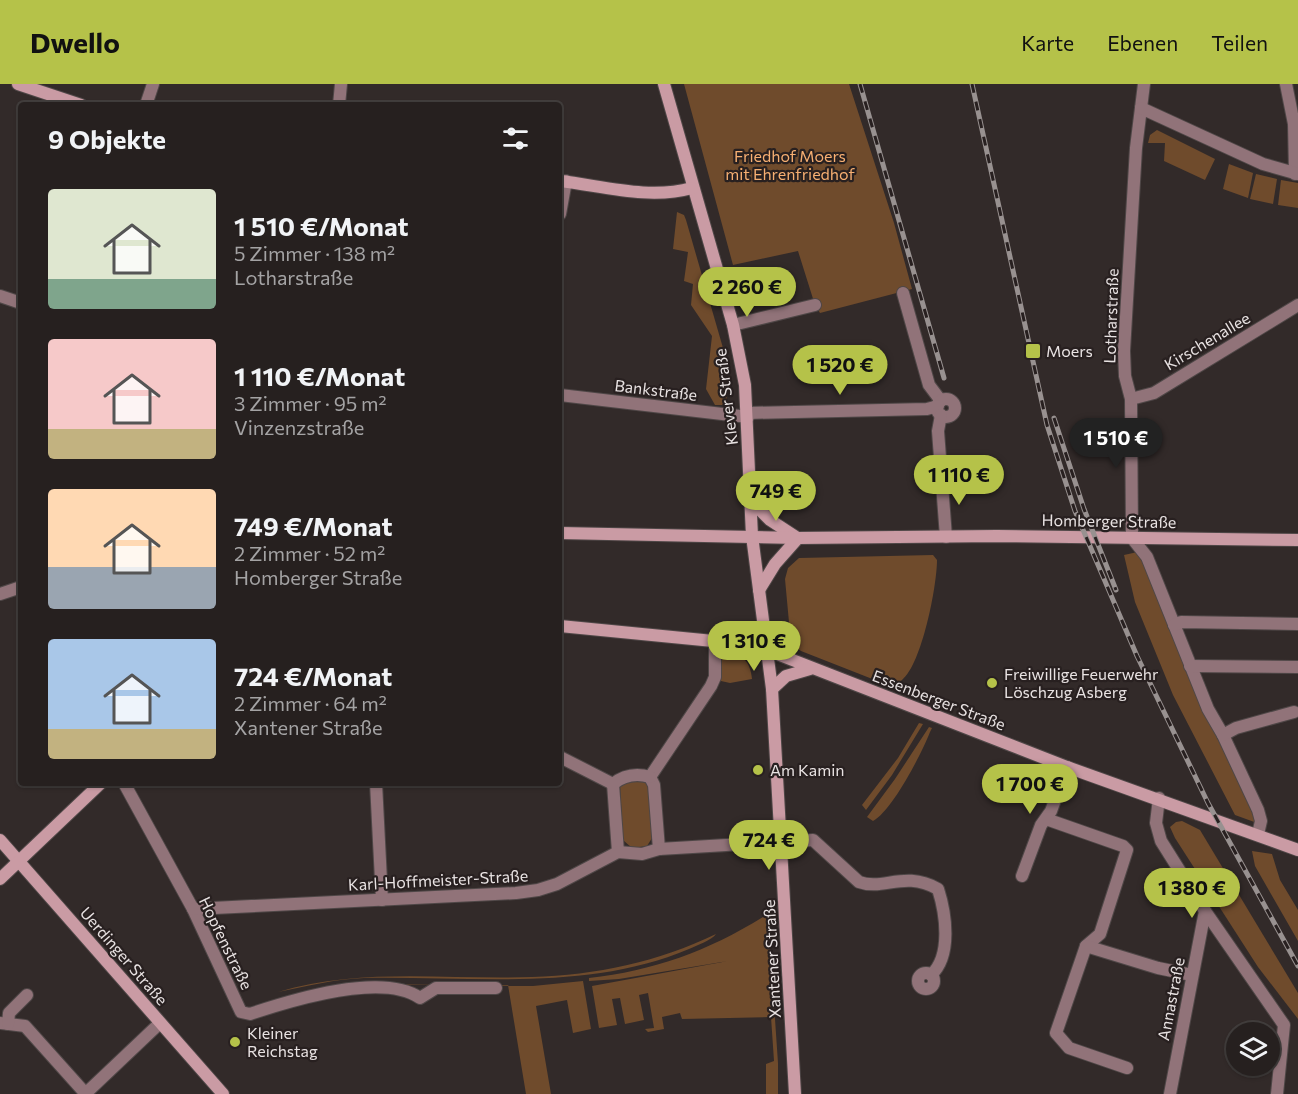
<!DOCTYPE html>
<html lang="de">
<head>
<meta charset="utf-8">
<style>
  :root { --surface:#26201f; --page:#2e2828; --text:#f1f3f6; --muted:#a4a3a4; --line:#423e3d; --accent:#b5c249 }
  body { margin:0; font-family:Commissioner,sans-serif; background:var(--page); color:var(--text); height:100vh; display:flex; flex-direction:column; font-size:22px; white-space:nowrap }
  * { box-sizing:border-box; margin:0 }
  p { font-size:20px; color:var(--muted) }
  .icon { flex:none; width:33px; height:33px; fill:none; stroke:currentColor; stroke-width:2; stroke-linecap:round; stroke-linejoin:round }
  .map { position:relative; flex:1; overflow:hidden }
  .panel { position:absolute; left:18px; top:18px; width:544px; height:684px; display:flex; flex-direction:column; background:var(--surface); border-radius:6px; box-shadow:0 2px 4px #0004,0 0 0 2px var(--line) }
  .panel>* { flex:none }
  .controls { position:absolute; left:1226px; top:938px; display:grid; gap:12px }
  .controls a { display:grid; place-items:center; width:54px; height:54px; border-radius:50%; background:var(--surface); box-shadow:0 2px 4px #0004,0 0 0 2px var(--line); font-size:30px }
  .price { position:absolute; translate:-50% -51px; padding:0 14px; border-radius:21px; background:var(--accent); color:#111; font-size:20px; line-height:39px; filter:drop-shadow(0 2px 3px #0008) }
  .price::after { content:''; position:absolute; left:50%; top:36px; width:18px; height:14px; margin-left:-9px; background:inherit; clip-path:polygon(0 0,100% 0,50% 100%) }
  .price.selected { background:#222; color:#fff }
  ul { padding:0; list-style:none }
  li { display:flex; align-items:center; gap:18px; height:150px; padding:0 30px }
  li span { display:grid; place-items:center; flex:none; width:168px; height:120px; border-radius:6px; color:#555 }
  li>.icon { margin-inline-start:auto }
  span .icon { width:72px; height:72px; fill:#fffc; stroke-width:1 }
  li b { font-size:26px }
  h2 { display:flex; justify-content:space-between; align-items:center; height:72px; padding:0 30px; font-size:26px }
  header { display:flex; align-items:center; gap:36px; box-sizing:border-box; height:84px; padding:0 30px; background:var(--accent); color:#111 }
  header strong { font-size:28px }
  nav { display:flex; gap:33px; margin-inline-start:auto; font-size:21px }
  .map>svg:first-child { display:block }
</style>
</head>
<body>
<header>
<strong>Dwello</strong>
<nav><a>Karte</a><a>Ebenen</a><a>Teilen</a></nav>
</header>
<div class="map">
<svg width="1298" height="1010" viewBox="0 0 1298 1010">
  <rect width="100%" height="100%" fill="#322a29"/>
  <g fill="#6f4b2c">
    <path d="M 684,0 L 849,0 L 894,139 L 912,205 L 820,229 L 815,221 L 798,167 L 733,181 Z"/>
    <path d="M 1157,46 L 1215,75 L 1205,96 L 1164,77 L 1165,59 L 1148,59 L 1150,51 Z"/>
    <path d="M 1229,80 L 1253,89 L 1248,114 L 1223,105 Z"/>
    <path d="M 1256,90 L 1277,95 L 1273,120 L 1250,115 Z"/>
    <path d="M 1281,96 L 1298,99 L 1298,124 L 1278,121 Z"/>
    <path d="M 677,128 L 684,131 L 686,136 L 723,264 L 727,318 L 722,321 L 715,321 L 706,305 L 712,252 L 691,221 L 693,200 L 684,197 L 688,168 L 673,165 Z"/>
    <path d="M 1142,467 L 1201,619 L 1257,739 L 1235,731 L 1173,611 L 1135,518 L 1124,471 Z"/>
    <path d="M 933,471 L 937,476 C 937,502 922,580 902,596 C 895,602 888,600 880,598 L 801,567 L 791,560 L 785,495 L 788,484 L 799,474 Z"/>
    <path d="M 721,567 C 740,572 750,573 752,595 L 730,599 L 721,597 Z"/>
    <path d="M 919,639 L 923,640 L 892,691 L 866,726 L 862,721 L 898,674 Z"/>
    <path d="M 929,643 L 932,644 L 930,648 C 922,669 892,727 873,737 L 867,733 L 895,695 Z"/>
    <path d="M 643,695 L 648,700 L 652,754 L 647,762 L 632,764 L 623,756 L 620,702 L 621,700 Z"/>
    <path d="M 1182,737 L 1200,746 L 1298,909 L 1298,935 L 1258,883 L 1175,754 L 1170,743 L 1176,738 Z"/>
    <path d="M 1252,767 L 1272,770 L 1280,796 L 1298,826 L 1298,857 L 1255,782 Z"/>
    <path d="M 768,832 L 778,979 L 778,1010 L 766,1010 L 766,980 L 774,977 L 771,933 L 682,935 L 680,929 L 662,933 L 664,945 L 648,948 L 645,945 L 654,944 L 648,909 L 639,911 L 644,936 L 625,940 L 620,914 L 612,915 L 617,941 L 599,944 L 592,902 L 728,877 L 619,895 L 589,897 L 589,894 C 653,887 708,867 763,833 Z"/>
    <path d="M 716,850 C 712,856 698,861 689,865 C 588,908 471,892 364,894 C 335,895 307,902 278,908 C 361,883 446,896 532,893 C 596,891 658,878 716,850 Z"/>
    <path d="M 583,897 L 591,945 L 573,949 L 567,916 L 536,922 L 551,1010 L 526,1010 L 508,901 L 366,901 L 258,921 L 317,905 L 364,900 L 533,902 Z"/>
  </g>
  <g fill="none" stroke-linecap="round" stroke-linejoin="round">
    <g stroke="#4f4747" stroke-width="14">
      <g id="street">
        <path d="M 1144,0 L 1136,64 L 1124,267 L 1125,292 L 1131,315 L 1132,454 L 1147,473 L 1208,625 L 1223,651 L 1258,726 L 1261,737 L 1258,750"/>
        <path d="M 1286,0 L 1294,40 L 1295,90"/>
        <path d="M 146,21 L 153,0"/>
        <path d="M 339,21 L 341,0"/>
        <path d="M 1141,24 L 1263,80 L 1298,90"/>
        <path d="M 560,130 L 566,97"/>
        <path d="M 903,209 L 929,301 L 941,317"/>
        <path d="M 0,212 L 21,219"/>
        <path d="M 733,241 L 815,221"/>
        <path d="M 560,311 L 748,333"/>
        <path d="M 1131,315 L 1154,309 L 1298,221"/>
        <circle cx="946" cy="324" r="9"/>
        <path d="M 747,329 L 927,325 L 938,322"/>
        <path d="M 941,331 L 938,347 L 946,453"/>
        <path d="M 0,510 L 21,503"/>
        <path d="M 1174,541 L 1181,538 L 1298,540"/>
        <path d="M 1190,582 L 1298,583"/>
        <path d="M 1223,651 L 1236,644 L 1294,628"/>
        <path d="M 560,673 L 613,700"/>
        <path d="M 650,693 L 711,602 L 715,593 L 715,556"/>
        <path d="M 650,693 L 654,701 L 659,765"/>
        <path d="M 124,699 L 193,825 L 241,928 L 250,930 C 292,916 382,888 420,914 L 436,904 L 496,904"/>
        <path d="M 376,699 L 382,816"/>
        <path d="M 1159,714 L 1156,739 L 1161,757 L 1205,827 L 1284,941 L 1277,1010"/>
        <path d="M 1046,735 L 1123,762 L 1127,766 L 1100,850 L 1086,862"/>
        <path d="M 618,768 L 613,700 C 624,691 636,689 650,693"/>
        <path d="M 1022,792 L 1041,741 L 1051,727 L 1067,683"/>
        <path d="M 193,825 L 516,809 L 538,806 L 557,800 L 618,768 L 642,770 L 659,765 L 813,756 L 859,798 C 884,807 904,786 938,805 C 946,830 952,872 931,891"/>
        <circle cx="926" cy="897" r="8"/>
        <path d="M 0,939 L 25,942 L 85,1009"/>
        <path d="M 8,940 L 9,929 L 27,911"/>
        <path d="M 1127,984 L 1069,964 L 1056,949 L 1086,862 L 1158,884 L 1192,891"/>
        <path d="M 85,1010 L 160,939"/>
        <path d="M 1170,1010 L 1205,827"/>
      </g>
    </g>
    <g stroke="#4f4747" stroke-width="14">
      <g id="secondary">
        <path d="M 18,0 L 81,21"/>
        <path d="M 664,0 L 733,241 L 745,301 L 752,452 L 772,605 L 795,1010"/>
        <path d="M 560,97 C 603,102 649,116 692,104"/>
        <path d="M 751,417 L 770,436 L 796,453"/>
        <path d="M 560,449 L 798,454 L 997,452 L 1298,456"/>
        <path d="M 759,506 L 775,480 L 798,454"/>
        <path d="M 560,542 L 754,561 L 1067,683 L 1298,766"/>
        <path d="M 772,605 L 786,592 L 810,585"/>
        <path d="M 0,756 L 223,1010"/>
        <path d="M 0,795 L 101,699"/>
      </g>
    </g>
    <use href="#street" stroke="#917379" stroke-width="12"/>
    <use href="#secondary" stroke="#ca9ba4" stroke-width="12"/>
    <g stroke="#989190" stroke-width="5">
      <g id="rail">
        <path d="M 860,0 L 944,294"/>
        <path d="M 972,0 L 1047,341 L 1075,427 L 1137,572 L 1208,719 L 1298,882"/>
        <path d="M 1054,334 L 1084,425 L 1116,506"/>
      </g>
    </g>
    <use href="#rail" stroke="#282020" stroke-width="3" stroke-dasharray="9" stroke-linecap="butt"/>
  </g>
  <g fill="#b5c249" stroke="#282020" stroke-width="2">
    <rect x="1025" y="259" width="16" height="16" rx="3"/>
    <circle cx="992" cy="599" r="6"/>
    <circle cx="758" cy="686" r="6"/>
    <circle cx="235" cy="958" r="6"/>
  </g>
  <g text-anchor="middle" stroke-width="4.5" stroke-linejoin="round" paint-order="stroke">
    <g font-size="16" fill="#f7af72" stroke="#282020">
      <text x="790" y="78">Friedhof Moers<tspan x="790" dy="18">mit Ehrenfriedhof</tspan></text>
    </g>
    <g font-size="16" fill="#e8e2e2" stroke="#282020">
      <text transform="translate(1111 232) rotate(-88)" y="6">Lotharstraße</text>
      <text transform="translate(1207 257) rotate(-31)" y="6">Kirschenallee</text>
      <text transform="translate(656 306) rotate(7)" y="6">Bankstraße</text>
      <text transform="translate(726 313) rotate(-97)" y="6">Klever Straße</text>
      <text transform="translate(1109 437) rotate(1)" y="6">Homberger Straße</text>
      <text transform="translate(939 616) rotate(21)" y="6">Essenberger Straße</text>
      <text transform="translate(438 796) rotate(-3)" y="6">Karl-Hoffmeister-Straße</text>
      <text transform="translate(226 859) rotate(64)" y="6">Hopfenstraße</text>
      <text transform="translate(124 872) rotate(49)" y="6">Uerdinger Straße</text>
      <text transform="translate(772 875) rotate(-93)" y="6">Xantener Straße</text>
      <text transform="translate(1171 915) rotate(-79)" y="6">Annastraße</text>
    </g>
    <g font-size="16" fill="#e8e2e2" stroke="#282020" text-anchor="start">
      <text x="1046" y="273">Moers</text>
      <text x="1004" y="596">Freiwillige Feuerwehr<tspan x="1004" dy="18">Löschzug Asberg</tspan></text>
      <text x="770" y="692">Am Kamin</text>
      <text x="247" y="955">Kleiner<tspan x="247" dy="18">Reichstag</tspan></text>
    </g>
  </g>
</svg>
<div class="controls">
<a><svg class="icon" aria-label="layers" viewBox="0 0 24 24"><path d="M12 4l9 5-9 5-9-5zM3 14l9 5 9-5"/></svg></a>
</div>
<b class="price" style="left:747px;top:234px">2 260 €</b>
<b class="price" style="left:840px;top:312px">1 520 €</b>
<b class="price selected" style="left:1116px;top:385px">1 510 €</b>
<b class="price" style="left:959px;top:422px">1 110 €</b>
<b class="price" style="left:776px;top:438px">749 €</b>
<b class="price" style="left:754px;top:588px">1 310 €</b>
<b class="price" style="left:1030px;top:731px">1 700 €</b>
<b class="price" style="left:769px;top:787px">724 €</b>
<b class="price" style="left:1192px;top:835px">1 380 €</b>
<section class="panel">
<h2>9 Objekte<svg class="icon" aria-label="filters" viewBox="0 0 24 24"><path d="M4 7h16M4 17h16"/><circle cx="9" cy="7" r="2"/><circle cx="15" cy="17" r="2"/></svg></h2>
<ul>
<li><span style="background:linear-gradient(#dfe7d0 75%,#7fa58c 0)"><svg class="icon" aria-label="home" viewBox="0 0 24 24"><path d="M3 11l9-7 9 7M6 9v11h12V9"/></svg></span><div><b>1 510 €/Monat</b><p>5 Zimmer · 138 m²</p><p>Lotharstraße</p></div></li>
<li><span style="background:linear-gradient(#f6c9c9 75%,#c2b280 0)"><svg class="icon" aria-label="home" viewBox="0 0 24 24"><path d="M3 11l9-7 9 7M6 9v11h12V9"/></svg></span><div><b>1 110 €/Monat</b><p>3 Zimmer · 95 m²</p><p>Vinzenzstraße</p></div></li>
<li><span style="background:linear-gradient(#ffd9b3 65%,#9aa5b1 0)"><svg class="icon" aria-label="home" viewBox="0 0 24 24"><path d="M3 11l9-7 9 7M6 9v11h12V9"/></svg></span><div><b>749 €/Monat</b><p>2 Zimmer · 52 m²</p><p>Homberger Straße</p></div></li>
<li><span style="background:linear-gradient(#a9c7e8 75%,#c2b280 0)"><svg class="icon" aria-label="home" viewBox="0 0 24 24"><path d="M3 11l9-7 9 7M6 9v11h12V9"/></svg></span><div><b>724 €/Monat</b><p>2 Zimmer · 64 m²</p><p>Xantener Straße</p></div></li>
</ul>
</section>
</div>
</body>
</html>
